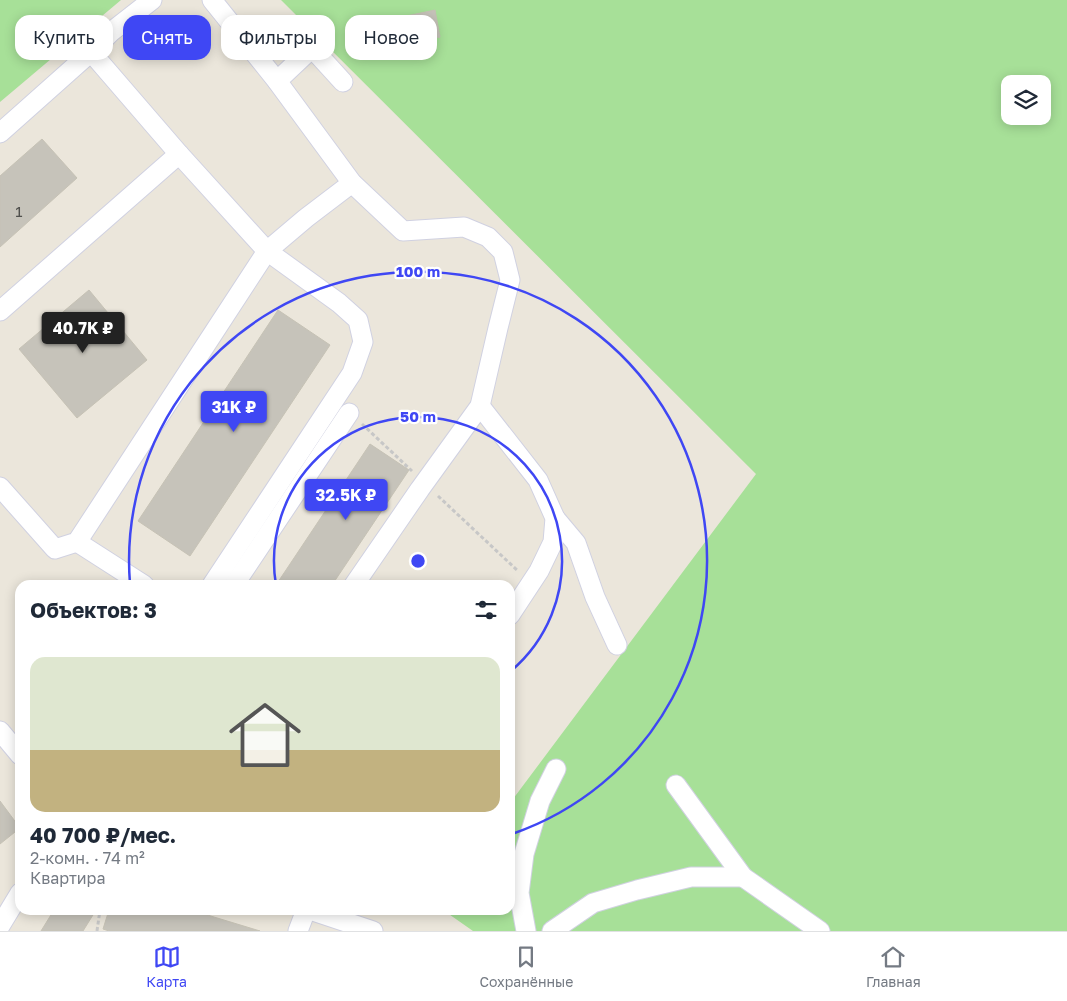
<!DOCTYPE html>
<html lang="ru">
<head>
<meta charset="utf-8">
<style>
  :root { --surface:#fff; --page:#f2f2f3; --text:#1f2937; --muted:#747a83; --line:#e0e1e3; --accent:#3f47f4 }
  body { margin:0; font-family:"Golos Text",sans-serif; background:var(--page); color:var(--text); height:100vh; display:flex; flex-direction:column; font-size:19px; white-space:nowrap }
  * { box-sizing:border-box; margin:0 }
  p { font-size:16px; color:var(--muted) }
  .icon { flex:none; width:28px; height:28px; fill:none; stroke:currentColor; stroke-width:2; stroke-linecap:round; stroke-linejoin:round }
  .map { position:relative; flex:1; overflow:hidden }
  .panel { position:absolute; left:15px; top:580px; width:500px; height:335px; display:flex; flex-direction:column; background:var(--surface); border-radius:15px; box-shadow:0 2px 12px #0003 }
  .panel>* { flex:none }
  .hud { position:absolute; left:15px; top:15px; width:500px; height:45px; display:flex; gap:10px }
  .tools { position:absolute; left:1001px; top:75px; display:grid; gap:10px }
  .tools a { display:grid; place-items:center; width:50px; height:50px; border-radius:10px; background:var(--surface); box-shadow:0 2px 12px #0003; font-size:25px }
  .price { position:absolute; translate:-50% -42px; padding:0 11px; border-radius:5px; background:var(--accent); color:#fff; font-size:16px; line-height:32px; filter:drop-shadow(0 1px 2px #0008) }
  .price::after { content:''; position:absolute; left:50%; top:30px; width:15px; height:11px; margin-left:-8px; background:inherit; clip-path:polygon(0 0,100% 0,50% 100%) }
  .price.current { background:#222; color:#fff }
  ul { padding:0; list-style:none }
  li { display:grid; align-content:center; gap:10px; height:265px; padding:0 15px }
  li span { display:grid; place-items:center; height:155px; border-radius:15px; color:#555 }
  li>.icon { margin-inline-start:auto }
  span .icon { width:90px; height:90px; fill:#fffc; stroke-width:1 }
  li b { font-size:21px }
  h2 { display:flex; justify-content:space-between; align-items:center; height:60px; padding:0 15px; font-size:21px }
  .tag { padding:0 18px; border-radius:15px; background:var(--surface); box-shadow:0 2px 12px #0003; font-size:18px; line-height:45px }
  .tag.current { background:var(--accent); color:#fff }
  .tabs { display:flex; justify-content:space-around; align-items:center; height:70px; border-top:1px solid var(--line); background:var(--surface); font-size:14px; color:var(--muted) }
  .tabs a { display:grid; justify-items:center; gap:2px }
  .tabs .current { color:var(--accent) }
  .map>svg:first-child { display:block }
</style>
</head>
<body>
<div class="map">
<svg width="1067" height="931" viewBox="0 0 1067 931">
  <rect width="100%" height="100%" fill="#ebe6db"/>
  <g fill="#a7e098" fill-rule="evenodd">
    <path d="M 0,0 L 121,0 L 0,102 Z"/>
    <path d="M 281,0 L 1067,0 L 1067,931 L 473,931 L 443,910 L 510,910 L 510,803 L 756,474 ZM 1010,84 L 1042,84 L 1042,116 L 1010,116 Z"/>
  </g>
  <g fill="#c6c3ba" stroke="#c6c2b5">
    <path d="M 435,10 L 440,37 L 393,47 L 387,20 Z"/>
    <path d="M 42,139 L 77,178 L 0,247 L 0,176 Z"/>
    <path d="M 89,290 L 147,360 L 77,418 L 19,349 Z"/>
    <path d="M 278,310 L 330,345 L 190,556 L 138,521 Z"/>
    <path d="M 370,444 L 409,470 L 332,585 L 276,585 Z"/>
    <path d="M 0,801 L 20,828 L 0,844 Z"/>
    <path d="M 54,910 L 96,910 L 83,931 L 41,931 Z"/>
    <path d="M 109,910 L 191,910 L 260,931 L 109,931 L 103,929 Z"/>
  </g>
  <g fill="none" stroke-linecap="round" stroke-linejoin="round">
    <g stroke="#d0d1e1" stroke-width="21">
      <g id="minor">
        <path d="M 212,0 L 277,81 L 352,183 L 403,231 L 464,227 L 488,237 L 503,252 L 510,280 L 498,328 L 480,406 L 420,489 L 354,585"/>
        <path d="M 91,52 L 179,154 L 267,251 L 339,303 L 358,320 L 363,342 L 352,373 L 212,585"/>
        <path d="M 277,81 L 312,48 L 343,82"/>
        <path d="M 0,133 L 91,52 L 111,32 L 152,0"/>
        <path d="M 0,311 L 179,154"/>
        <path d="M 480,406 L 538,480 L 555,518 L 553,542 L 539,571 L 510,615"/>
        <path d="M 0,487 L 55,549 L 77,542 L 267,251 L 306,218 L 352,183"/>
        <path d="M 555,518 L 576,543 L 595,597 L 617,645"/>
        <path d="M 77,542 L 144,585"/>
        <path d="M 234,585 L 349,413"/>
        <path d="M 0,731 L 20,755"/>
        <path d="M 676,785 L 743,877 L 820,931"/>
        <path d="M 310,910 L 373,931"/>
        <path d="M 0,926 L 20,893"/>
        <path d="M 298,931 L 306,910"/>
        <path d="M 526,931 L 519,893 L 524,854 L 540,801 L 556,769"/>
        <path d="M 552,931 L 593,903 L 637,890 L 691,877 L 743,877"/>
      </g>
    </g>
    <g stroke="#c7c7c7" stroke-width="3" stroke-dasharray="4 2.5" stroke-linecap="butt">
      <path d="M 362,424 L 412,471"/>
      <path d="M 438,496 L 518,571"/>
      <path d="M 97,931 L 100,910"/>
    </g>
    <use href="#minor" stroke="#fff" stroke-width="19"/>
  </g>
  <g fill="none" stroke="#3f47f4" stroke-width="2.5">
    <path d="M276 585A144 144 0 1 1 511 671"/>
    <path d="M130 584A289 289 0 1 1 512 834"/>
  </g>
  <g text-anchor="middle" stroke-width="4.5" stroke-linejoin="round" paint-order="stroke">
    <g font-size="15" fill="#50504d">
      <text x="19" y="217">1</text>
    </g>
  </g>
  <circle cx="418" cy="561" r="8" fill="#3f47f4" stroke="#fff" stroke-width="2.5"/>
  <g font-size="15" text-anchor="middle" font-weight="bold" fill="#3f47f4" stroke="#fff" stroke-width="4.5" stroke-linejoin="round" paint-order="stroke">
    <text x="418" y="277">100 m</text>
    <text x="418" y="422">50 m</text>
  </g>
</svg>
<div class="tools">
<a><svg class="icon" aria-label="layers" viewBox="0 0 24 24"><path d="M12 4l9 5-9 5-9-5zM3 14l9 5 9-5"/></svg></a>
</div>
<b class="price current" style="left:83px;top:354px">40.7K ₽</b>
<b class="price" style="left:234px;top:433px">31K ₽</b>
<b class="price" style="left:346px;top:521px">32.5K ₽</b>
<div class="hud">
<a class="tag">Купить</a>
<a class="tag current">Снять</a>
<a class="tag">Фильтры</a>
<a class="tag">Новое</a>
</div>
<section class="panel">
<h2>Объектов: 3<svg class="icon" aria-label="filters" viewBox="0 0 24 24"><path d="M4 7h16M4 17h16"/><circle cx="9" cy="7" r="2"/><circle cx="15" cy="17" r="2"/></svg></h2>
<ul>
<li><span style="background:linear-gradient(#dfe7d0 60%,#c2b280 0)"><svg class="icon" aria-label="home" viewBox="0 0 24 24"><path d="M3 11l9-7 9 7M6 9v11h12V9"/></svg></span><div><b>40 700 ₽/мес.</b><p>2-комн. · 74 m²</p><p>Квартира</p></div></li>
</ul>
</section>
</div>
<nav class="tabs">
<a class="current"><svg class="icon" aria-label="map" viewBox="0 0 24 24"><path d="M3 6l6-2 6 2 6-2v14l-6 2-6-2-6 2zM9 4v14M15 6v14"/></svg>Карта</a>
<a><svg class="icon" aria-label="saved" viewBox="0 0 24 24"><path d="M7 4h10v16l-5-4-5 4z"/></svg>Сохранённые</a>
<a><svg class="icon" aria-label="home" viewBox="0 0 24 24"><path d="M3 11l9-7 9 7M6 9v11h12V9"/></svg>Главная</a>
</nav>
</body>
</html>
